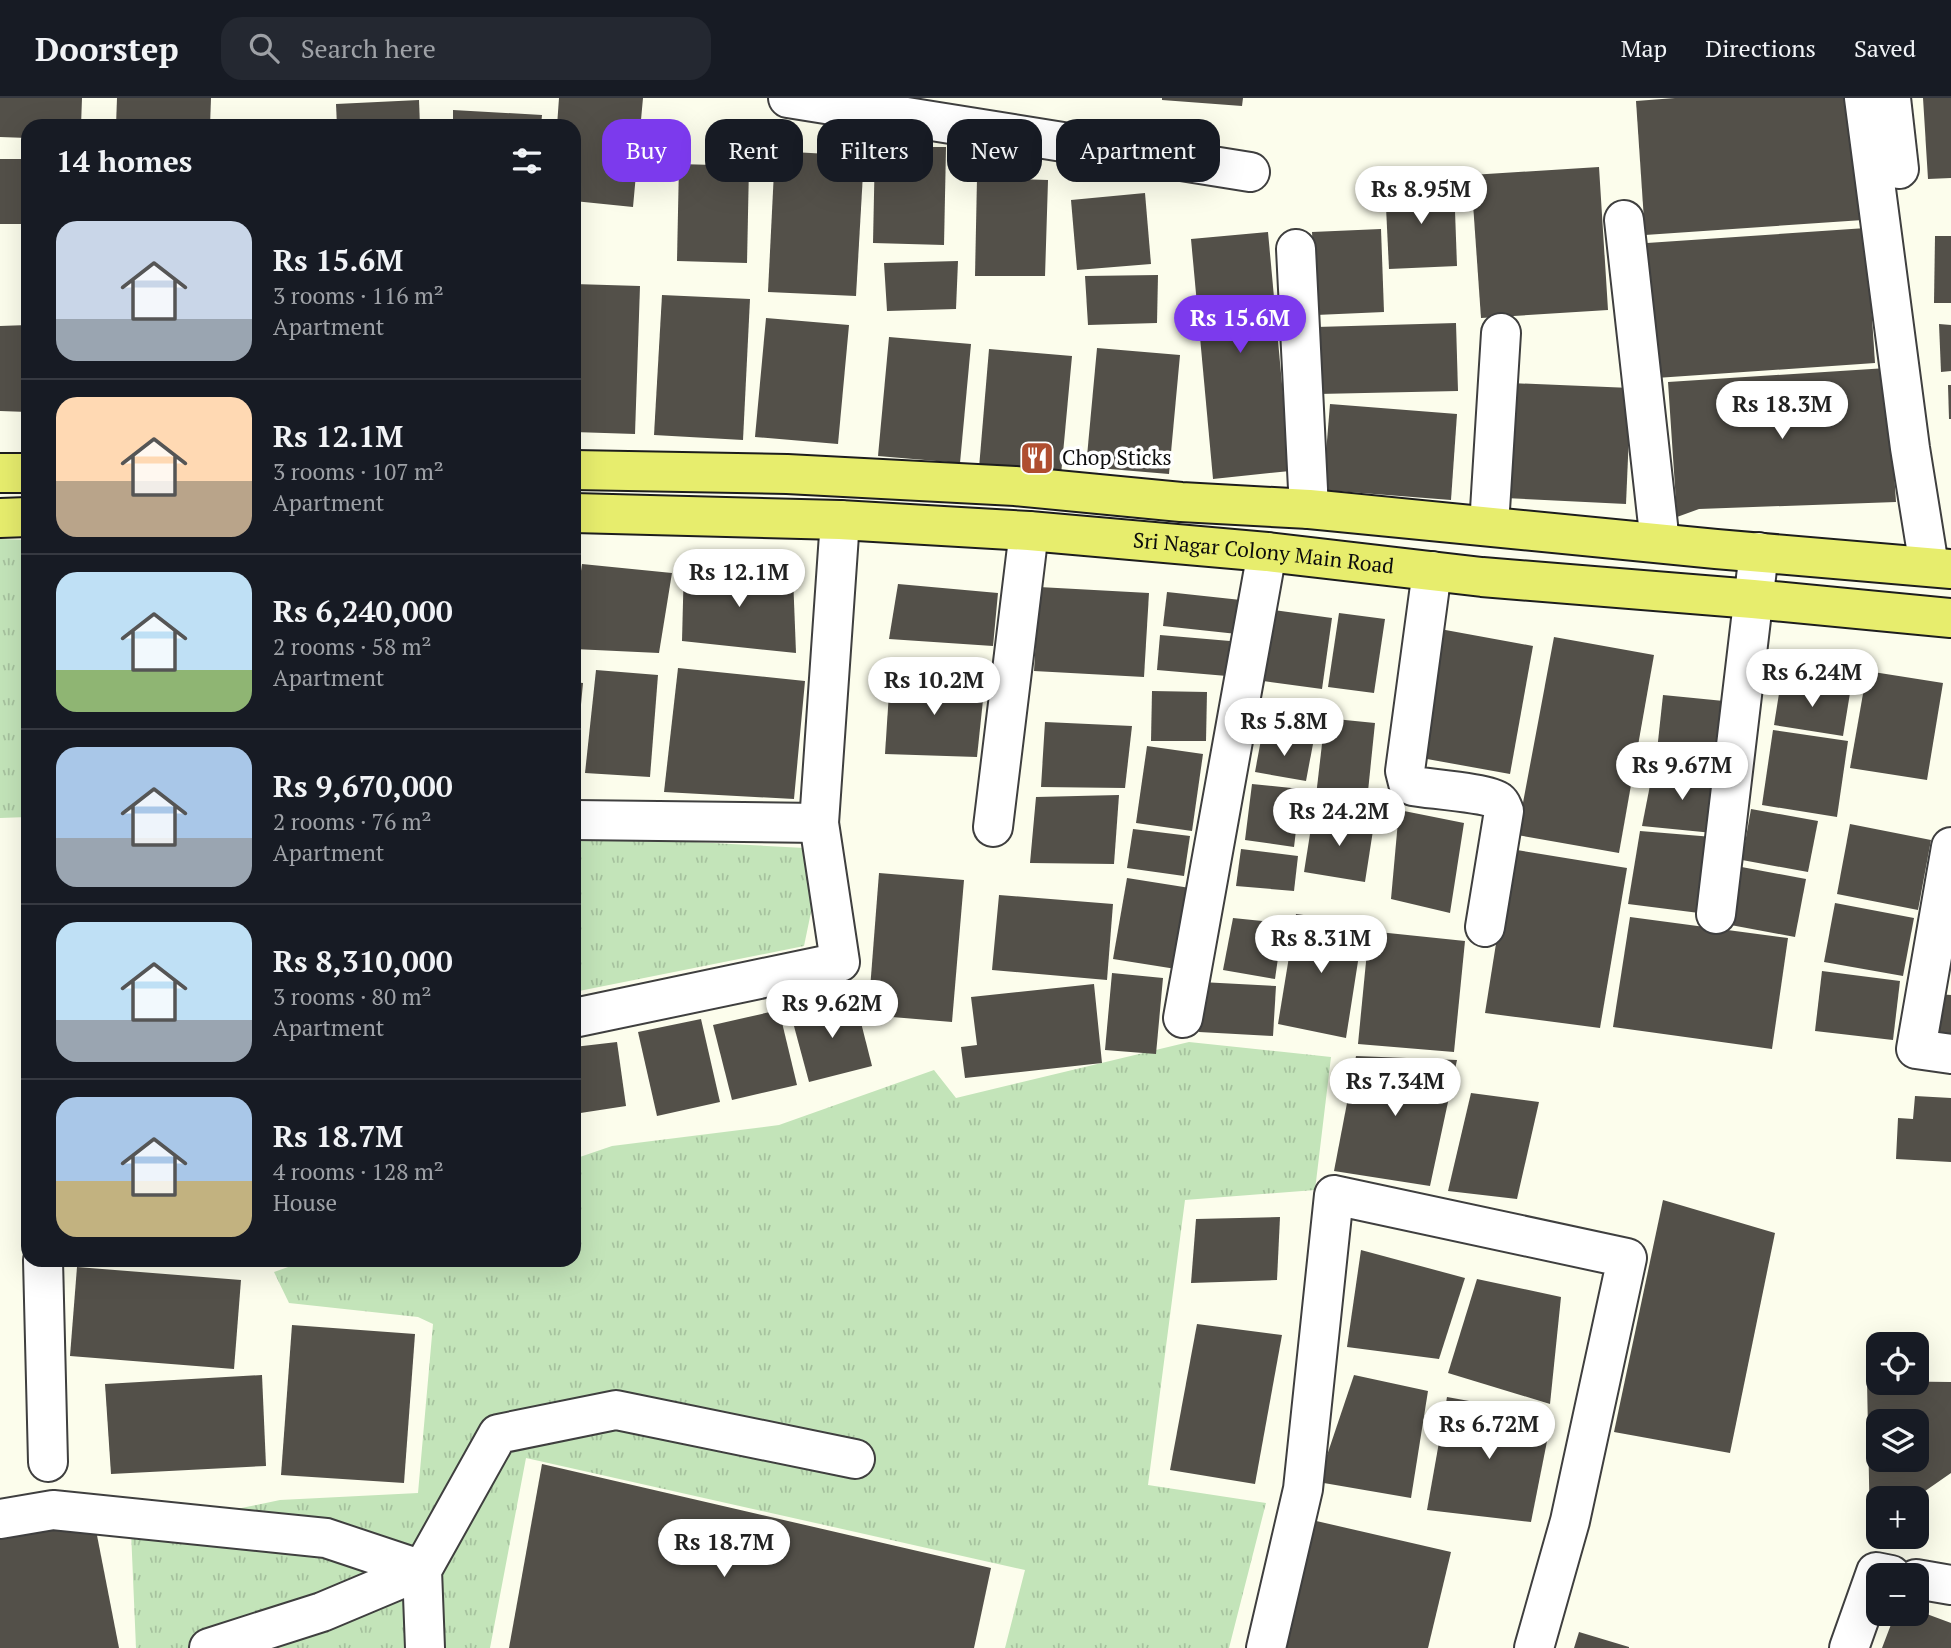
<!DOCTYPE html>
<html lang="en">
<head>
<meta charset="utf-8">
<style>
  :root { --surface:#171b24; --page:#242831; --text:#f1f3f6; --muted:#9ea1a6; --line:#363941; --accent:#7c3aed }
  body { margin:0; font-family:"PT Serif",serif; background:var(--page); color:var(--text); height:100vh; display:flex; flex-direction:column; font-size:26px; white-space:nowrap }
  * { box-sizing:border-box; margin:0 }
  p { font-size:23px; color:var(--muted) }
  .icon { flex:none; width:38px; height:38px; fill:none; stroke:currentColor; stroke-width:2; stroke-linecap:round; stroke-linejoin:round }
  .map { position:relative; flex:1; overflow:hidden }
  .sheet { position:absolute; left:21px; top:21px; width:560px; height:1148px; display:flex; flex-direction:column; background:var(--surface); border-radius:21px; box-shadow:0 7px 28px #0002 }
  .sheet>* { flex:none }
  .guide { position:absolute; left:602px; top:21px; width:665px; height:63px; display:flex; gap:14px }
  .controls { position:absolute; left:1866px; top:1234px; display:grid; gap:14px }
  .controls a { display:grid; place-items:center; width:63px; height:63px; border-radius:14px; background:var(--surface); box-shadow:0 7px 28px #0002; font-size:35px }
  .price { position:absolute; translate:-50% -60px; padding:0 16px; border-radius:24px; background:#fff; color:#222; font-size:23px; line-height:46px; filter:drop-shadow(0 2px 4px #0008) }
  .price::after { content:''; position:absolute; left:50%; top:42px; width:21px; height:16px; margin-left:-10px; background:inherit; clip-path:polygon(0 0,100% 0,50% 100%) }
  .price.current { background:var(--accent); color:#fff }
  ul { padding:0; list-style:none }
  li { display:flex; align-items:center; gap:21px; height:175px; padding:0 35px }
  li+li { border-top:2px solid var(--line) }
  li span { display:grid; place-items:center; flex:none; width:196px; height:140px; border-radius:21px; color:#555 }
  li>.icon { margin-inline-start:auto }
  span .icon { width:84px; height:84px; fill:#fffc; stroke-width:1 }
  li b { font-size:30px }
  h2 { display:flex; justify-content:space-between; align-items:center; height:84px; padding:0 35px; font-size:30px }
  .pill { padding:0 24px; border-radius:21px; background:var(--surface); box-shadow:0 7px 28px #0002; font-size:24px; line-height:63px }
  .pill.current { background:var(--accent); color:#fff }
  header { display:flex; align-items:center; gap:42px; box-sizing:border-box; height:98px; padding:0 35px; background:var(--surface); border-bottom:2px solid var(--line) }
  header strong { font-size:33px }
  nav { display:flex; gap:38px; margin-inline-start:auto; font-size:24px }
  .search { width:490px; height:63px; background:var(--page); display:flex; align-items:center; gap:18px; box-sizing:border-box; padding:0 24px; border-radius:21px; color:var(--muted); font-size:26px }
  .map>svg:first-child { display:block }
</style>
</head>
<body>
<header>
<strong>Doorstep</strong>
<div class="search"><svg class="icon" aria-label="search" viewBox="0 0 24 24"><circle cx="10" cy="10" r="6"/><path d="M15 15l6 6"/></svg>Search here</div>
<nav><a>Map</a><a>Directions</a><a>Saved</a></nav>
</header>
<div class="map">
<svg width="1951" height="1550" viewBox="0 0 1951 1550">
  <defs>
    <pattern id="grass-tufts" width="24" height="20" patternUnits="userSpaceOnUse" patternTransform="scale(1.75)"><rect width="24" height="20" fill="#c3e4b9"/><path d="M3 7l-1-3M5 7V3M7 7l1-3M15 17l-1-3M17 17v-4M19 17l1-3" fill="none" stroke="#a6c29e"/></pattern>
  </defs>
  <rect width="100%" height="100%" fill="#fcfdec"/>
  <g fill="url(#grass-tufts)">
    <path d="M 0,441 L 28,442 L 28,719 L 0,720 Z"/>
    <path d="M 638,741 L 824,751 L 804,848 L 574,894 L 574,742 Z"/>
    <path d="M 1189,944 L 1331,959 L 1315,1092 L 1185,1102 L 1148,1387 L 1266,1405 L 1229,1550 L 1005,1550 L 1025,1472 L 526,1360 L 490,1550 L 136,1550 L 131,1433 L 280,1402 L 418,1395 L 433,1226 L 418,1219 L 289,1205 L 274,1174 L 308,1162 L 574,1162 L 574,1061 L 612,1048 L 779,1027 L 934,972 L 956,1000 Z"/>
  </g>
  <g fill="#535049" fill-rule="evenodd">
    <path d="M 0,0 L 82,0 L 81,28 L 28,28 L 28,40 L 0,39 Z"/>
    <path d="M 117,0 L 211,0 L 210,28 L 116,28 Z"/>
    <path d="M 559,0 L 643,0 L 633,109 L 574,103 L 574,28 L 557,28 Z"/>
    <path d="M 1162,0 L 1243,0 L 1242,8 L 1162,2 Z"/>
    <path d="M 1675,0 L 1856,0 L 1863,122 L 1645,137 L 1636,3 Z"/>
    <path d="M 1923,0 L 1951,0 L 1951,80 L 1928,81 Z"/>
    <path d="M 419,2 L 420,28 L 337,28 L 336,6 Z"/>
    <path d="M 453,12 L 542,17 L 541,28 L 453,28 Z"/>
    <path d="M 875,49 L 946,49 L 944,147 L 873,145 Z"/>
    <path d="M 775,53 L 864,58 L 856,198 L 768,194 Z"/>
    <rect x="0" y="61" width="28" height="65"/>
    <path d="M 679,66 L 749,68 L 747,165 L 677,163 Z"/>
    <path d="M 1599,69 L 1608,212 L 1481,220 L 1471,77 Z"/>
    <path d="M 977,80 L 1048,82 L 1045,178 L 975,178 Z"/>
    <path d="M 1454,85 L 1457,168 L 1389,171 L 1385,88 Z"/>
    <path d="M 1145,95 L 1151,166 L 1077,172 L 1071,102 Z"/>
    <path d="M 1866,130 L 1875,265 L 1656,280 L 1647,145 Z"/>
    <path d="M 1381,131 L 1384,214 L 1316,217 L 1312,134 Z"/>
    <path d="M 1268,134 L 1290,373 L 1213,381 L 1191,141 Z"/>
    <path d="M 1935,138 L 1951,138 L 1951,205 L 1934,205 Z"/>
    <path d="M 958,163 L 956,211 L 887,213 L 884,165 Z"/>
    <path d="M 1158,177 L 1157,225 L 1088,227 L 1085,178 Z"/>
    <path d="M 574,186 L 640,188 L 635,336 L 574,334 Z"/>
    <path d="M 662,197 L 750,201 L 743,342 L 654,337 Z"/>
    <path d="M 766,220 L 849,227 L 838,346 L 755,339 Z"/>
    <path d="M 1456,225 L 1458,293 L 1318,296 L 1316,229 Z"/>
    <path d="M 1939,226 L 1951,227 L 1951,273 L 1941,274 Z"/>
    <path d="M 28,227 L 28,314 L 0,313 L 0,228 Z"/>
    <path d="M 889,239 L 971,246 L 960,365 L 878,358 Z"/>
    <path d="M 1097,250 L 1180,257 L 1169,376 L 1086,369 Z"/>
    <path d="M 989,251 L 1072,258 L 1061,377 L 979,370 Z"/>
    <path d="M 1887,270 L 1896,404 L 1699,411 L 1677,419 L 1668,284 Z"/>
    <path d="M 1511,285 L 1631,290 L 1626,406 L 1505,400 Z"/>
    <path d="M 1948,287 L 1951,287 L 1951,321 L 1949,321 Z"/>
    <path d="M 1330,306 L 1457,316 L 1451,402 L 1323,392 Z"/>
    <path d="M 684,465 L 793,478 L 796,555 L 682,543 Z"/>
    <path d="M 582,466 L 672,475 L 659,555 L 574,551 L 574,522 Z"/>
    <path d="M 898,486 L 998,495 L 993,548 L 889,541 Z"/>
    <path d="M 1039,489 L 1149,495 L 1144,579 L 1034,573 Z"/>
    <path d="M 1167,494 L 1241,502 L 1237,536 L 1163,528 Z"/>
    <path d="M 1260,510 L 1332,520 L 1322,591 L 1249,581 Z"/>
    <path d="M 1339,515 L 1385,521 L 1374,595 L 1328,589 Z"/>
    <path d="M 1440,531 L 1533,548 L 1510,676 L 1416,659 Z"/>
    <path d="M 1160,537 L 1230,543 L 1227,578 L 1157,572 Z"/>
    <path d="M 1554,539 L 1654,557 L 1619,755 L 1517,737 Z"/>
    <path d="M 678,570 L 805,583 L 794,701 L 664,694 Z"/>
    <path d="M 596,572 L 658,577 L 650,679 L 585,675 Z"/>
    <path d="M 1867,573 L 1943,585 L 1927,682 L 1850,670 Z"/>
    <path d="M 890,579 L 985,583 L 977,659 L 885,656 Z"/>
    <path d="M 1781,583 L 1850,595 L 1843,638 L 1774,627 Z"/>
    <path d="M 574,584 L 583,585 L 576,660 L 574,660 Z"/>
    <path d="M 1152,593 L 1207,594 L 1206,643 L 1151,643 Z"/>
    <path d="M 1663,597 L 1734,604 L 1727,670 L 1656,662 Z"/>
    <path d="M 1325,620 L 1375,625 L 1367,703 L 1316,698 Z"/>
    <path d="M 1045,624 L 1132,628 L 1125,690 L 1041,689 Z"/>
    <path d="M 1773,632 L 1848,643 L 1837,719 L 1762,707 Z"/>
    <path d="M 1262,636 L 1313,646 L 1306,683 L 1255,674 Z"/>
    <path d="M 1147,648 L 1203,656 L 1192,733 L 1136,725 Z"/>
    <path d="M 1653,672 L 1721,679 L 1713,735 L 1642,728 Z"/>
    <path d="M 1252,686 L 1301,691 L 1294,749 L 1245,742 Z"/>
    <path d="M 1119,697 L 1114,766 L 1030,765 L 1036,699 Z"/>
    <path d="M 1751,711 L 1818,723 L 1808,774 L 1742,762 Z"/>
    <path d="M 1399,712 L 1464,725 L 1450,815 L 1391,801 Z"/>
    <path d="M 1313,717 L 1374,726 L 1365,784 L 1304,774 Z"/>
    <path d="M 1850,726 L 1931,742 L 1918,812 L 1837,796 Z"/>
    <path d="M 1133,731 L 1190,738 L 1184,778 L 1127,770 Z"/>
    <path d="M 1640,733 L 1713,739 L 1707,816 L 1628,806 Z"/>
    <path d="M 1241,751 L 1298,758 L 1294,793 L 1236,788 Z"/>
    <path d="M 1511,751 L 1627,770 L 1600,930 L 1485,915 Z"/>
    <path d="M 1731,767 L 1806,781 L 1795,839 L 1720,825 Z"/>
    <path d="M 879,775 L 964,782 L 952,924 L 868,917 Z"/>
    <path d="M 1127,780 L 1190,790 L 1176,871 L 1113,861 Z"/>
    <path d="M 999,797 L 1113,806 L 1107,882 L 992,872 Z"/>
    <path d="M 1835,805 L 1914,820 L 1903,878 L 1824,864 Z"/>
    <path d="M 1296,816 L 1364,825 L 1346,940 L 1278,926 Z"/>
    <path d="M 1630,819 L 1788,840 L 1772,951 L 1613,929 Z"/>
    <path d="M 1233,820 L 1283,825 L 1275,881 L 1223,872 Z"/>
    <path d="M 1369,833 L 1465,843 L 1454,954 L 1358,946 Z"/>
    <path d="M 1822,873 L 1900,883 L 1893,942 L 1815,933 Z"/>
    <path d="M 1112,875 L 1163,880 L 1156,956 L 1105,952 Z"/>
    <path d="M 1201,884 L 1276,888 L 1273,938 L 1199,934 Z"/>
    <path d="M 1094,886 L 1102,965 L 965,980 L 961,949 L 977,947 L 971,899 Z"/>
    <path d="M 1937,896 L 1951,897 L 1951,941 L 1934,940 Z"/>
    <path d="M 855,901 L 872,968 L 809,984 L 791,917 Z"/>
    <path d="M 779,912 L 797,987 L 732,1002 L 713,927 Z"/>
    <path d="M 701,921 L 720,1004 L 657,1018 L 638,934 Z"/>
    <path d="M 617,944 L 626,1008 L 574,1016 L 574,949 Z"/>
    <path d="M 1356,958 L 1457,962 L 1430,1088 L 1334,1073 Z"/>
    <path d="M 1471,995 L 1539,1004 L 1517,1101 L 1448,1093 Z"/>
    <path d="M 1915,998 L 1951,1000 L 1951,1064 L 1896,1061 L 1898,1020 L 1913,1021 Z"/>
    <path d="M 1663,1102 L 1775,1135 L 1730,1355 L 1614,1334 Z"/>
    <path d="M 1280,1119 L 1277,1182 L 1191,1185 L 1196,1121 Z"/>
    <path d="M 1361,1152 L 1465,1180 L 1439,1261 L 1347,1249 Z"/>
    <path d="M 77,1169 L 241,1182 L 234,1271 L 70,1258 Z"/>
    <path d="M 1477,1181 L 1561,1199 L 1550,1306 L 1448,1275 Z"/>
    <path d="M 1197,1226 L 1282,1237 L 1255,1386 L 1170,1372 Z"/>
    <path d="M 292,1227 L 415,1236 L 404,1385 L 281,1377 Z"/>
    <path d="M 262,1277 L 266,1368 L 111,1376 L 105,1286 Z"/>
    <path d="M 1354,1277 L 1428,1293 L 1411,1400 L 1318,1384 Z"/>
    <path d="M 1867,1283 L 1951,1284 L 1951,1375 L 1915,1400 L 1878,1400 L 1878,1426 L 1870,1431 ZM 1878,1323 L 1916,1323 L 1916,1362 L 1878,1362 Z"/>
    <path d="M 1447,1299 L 1552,1318 L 1531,1424 L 1427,1412 Z"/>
    <path d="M 542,1366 L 991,1470 L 974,1550 L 509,1550 Z"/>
    <path d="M 94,1422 L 119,1550 L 0,1550 L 0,1437 Z"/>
    <path d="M 1312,1422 L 1451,1454 L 1428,1550 L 1282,1550 Z"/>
    <path d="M 1916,1512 L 1951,1525 L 1951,1550 L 1882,1550 L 1895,1516 L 1916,1516 Z"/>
    <path d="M 1579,1534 L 1629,1549 L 1629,1550 L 1574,1550 Z"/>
  </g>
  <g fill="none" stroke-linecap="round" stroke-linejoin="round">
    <g stroke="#3f3f3f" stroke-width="42">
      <g id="minor">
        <path d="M 788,0 L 1250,74"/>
        <path d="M 1864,0 L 1910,350 L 1929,468"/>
        <path d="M 1891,0 L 1899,71"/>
        <path d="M 1624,122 L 1660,445"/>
        <path d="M 1296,151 L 1309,411"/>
        <path d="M 1489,428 L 1501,235"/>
        <path d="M 1432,473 L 1405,673 L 1408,685 L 1413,688 C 1429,691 1488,695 1498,703 C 1502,706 1502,709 1504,713 L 1485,829"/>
        <path d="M 574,722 L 819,725"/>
        <path d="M 993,729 L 1029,433"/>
        <path d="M 1951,749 L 1916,951 L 1951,956"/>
        <path d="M 1716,816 L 1759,454"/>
        <path d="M 574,920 L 840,864 L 819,725 L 840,422"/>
        <path d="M 1183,920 L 1267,454"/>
        <path d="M 43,1162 L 48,1364"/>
        <path d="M 0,1421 L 53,1412 L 326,1440 L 422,1472"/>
        <path d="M 1916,1481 L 1951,1487"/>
        <path d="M 209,1550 L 322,1514 L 422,1472"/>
        <path d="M 425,1550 L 422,1472 L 498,1336 L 616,1312 L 855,1361"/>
        <path d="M 1266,1550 L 1303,1391 L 1334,1097 L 1627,1160 L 1570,1423 L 1534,1550"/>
        <path d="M 1849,1550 L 1876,1474 L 1891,1477"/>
      </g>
    </g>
    <g stroke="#1d1d1d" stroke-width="42">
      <g id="major">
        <path d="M 574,372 L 787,376 L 1015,388 L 1181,404 L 1309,411 L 1716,451 L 1951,471"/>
        <path d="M 0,375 L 28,375"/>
        <path id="s1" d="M 574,415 L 840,422 L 1029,433 L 1267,454 L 1482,479 L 1753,501 L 1951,520"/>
        <path d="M 0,420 L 28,419"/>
      </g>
    </g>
    <use href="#minor" stroke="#fff" stroke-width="38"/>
    <use href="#major" stroke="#e7ed6d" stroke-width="38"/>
  </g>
  <defs>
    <g id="restaurant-square" transform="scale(1.75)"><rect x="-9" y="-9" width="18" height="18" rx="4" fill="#af4e30" stroke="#fff"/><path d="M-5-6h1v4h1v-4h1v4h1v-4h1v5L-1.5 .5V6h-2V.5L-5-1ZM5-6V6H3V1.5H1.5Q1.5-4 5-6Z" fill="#fff"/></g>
  </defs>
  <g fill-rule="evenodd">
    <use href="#restaurant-square" x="1037" y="360"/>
  </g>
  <g text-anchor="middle" stroke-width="7" stroke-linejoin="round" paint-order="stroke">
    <g font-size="21" fill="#0c0c0c" stroke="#fff" text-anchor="start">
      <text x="1062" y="367">Chop Sticks</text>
    </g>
    <g font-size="21" fill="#0c0c0c" stroke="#fff">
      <text dy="7" stroke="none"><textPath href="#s1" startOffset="691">Sri Nagar Colony Main Road</textPath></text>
    </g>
  </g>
</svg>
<div class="controls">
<a><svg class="icon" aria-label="locate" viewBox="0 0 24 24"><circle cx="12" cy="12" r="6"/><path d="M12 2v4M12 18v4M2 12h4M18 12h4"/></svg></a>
<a><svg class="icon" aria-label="layers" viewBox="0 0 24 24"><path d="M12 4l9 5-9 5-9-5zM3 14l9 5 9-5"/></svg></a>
<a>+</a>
<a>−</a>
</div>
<b class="price" style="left:1421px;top:128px">Rs 8.95M</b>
<b class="price current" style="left:1240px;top:257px">Rs 15.6M</b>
<b class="price" style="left:1782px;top:343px">Rs 18.3M</b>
<b class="price" style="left:739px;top:511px">Rs 12.1M</b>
<b class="price" style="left:1812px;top:611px">Rs 6.24M</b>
<b class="price" style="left:934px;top:619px">Rs 10.2M</b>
<b class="price" style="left:1284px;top:660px">Rs 5.8M</b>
<b class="price" style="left:1682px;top:704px">Rs 9.67M</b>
<b class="price" style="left:1339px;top:750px">Rs 24.2M</b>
<b class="price" style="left:1321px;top:877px">Rs 8.31M</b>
<b class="price" style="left:832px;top:942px">Rs 9.62M</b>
<b class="price" style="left:1395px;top:1020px">Rs 7.34M</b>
<b class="price" style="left:1489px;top:1363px">Rs 6.72M</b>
<b class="price" style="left:724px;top:1481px">Rs 18.7M</b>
<div class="guide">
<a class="pill current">Buy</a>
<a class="pill">Rent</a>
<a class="pill">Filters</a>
<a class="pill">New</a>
<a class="pill">Apartment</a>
</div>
<section class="sheet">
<h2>14 homes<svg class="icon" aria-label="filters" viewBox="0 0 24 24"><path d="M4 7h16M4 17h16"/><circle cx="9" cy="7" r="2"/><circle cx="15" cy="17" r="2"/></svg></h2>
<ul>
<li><span style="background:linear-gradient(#c9d6e8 70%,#9aa5b1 0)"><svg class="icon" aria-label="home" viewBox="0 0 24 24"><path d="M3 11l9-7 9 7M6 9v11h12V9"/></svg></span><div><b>Rs 15.6M</b><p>3 rooms · 116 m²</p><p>Apartment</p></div></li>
<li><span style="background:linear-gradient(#ffd9b3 60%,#b9a48a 0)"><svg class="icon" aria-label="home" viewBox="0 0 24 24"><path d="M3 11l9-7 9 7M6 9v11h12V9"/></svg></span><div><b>Rs 12.1M</b><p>3 rooms · 107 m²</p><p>Apartment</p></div></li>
<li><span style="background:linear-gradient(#bfe0f5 70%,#8fb573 0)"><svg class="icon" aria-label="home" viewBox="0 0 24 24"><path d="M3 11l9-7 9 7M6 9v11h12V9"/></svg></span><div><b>Rs 6,240,000</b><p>2 rooms · 58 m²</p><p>Apartment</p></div></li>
<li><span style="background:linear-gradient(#a9c7e8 65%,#9aa5b1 0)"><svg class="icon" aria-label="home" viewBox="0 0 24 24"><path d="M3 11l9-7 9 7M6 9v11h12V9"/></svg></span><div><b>Rs 9,670,000</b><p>2 rooms · 76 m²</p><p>Apartment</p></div></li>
<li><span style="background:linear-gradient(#bfe0f5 70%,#9aa5b1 0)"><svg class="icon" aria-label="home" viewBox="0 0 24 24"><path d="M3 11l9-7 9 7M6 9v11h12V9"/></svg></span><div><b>Rs 8,310,000</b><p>3 rooms · 80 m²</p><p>Apartment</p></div></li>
<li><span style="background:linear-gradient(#a9c7e8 60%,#c2b280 0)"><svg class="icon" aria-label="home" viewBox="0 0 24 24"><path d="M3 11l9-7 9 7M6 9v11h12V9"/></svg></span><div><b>Rs 18.7M</b><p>4 rooms · 128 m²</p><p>House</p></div></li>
</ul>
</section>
</div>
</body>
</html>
